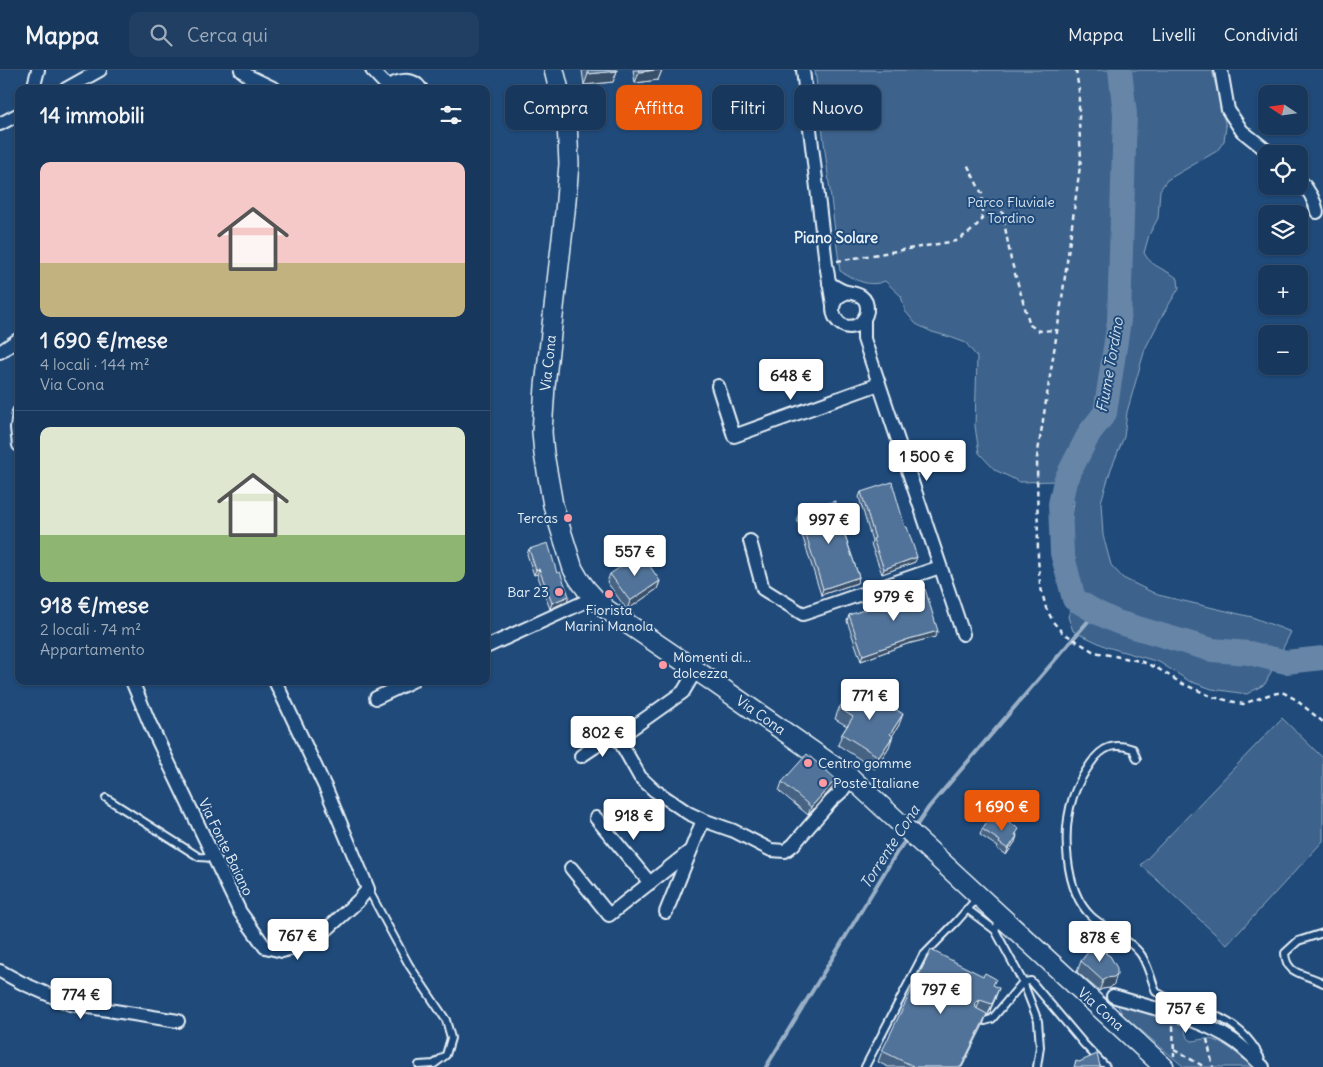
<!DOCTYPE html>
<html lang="it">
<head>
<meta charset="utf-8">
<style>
  :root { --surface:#17385c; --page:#203f62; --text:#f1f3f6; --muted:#9eacbb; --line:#365272; --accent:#ea580c }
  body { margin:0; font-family:Delius,sans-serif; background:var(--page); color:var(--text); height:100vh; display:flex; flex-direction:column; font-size:19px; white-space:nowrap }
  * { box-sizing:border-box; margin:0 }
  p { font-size:16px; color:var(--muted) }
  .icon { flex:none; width:28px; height:28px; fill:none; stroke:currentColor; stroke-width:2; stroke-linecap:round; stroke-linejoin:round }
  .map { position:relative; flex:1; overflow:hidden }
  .side { position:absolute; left:15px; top:15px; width:475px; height:600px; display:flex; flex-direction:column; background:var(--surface); border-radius:10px; box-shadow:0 1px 4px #0004,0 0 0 1px var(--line) }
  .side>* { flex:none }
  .guide { position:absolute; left:505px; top:15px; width:475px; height:45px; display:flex; gap:10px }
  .needle { width:32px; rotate:283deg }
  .fabs { position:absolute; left:1258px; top:15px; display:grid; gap:10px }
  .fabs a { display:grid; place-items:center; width:50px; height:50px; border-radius:10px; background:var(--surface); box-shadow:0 1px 4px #0004,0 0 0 1px var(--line); font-size:25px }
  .price { position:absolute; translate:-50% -42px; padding:0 11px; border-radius:5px; background:#fff; color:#222; font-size:16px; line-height:32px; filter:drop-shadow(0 1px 2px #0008) }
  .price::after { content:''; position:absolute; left:50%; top:30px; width:15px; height:11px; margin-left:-8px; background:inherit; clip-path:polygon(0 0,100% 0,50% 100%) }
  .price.current { background:var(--accent); color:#fff }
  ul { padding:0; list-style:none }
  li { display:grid; align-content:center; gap:10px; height:265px; padding:0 25px }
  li+li { border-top:1px solid var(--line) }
  li span { display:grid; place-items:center; height:155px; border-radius:10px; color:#555 }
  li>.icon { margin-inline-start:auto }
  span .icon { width:90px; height:90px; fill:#fffc; stroke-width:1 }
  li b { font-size:21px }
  h2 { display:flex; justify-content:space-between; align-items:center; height:60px; padding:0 25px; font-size:21px }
  .pill { padding:0 18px; border-radius:10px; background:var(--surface); box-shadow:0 1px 4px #0004,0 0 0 1px var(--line); font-size:18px; line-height:45px }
  .pill.current { background:var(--accent); color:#fff }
  header { display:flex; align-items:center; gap:30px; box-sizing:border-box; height:70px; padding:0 25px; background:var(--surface); border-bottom:1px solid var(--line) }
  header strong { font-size:24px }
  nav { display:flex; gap:28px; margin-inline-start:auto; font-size:18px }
  .search { width:350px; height:45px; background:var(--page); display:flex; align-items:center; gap:12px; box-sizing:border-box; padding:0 18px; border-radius:10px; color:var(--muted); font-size:19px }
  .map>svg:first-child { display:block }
</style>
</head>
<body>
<header>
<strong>Mappa</strong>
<div class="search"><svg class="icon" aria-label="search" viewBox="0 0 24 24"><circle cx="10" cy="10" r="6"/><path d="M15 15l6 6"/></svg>Cerca qui</div>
<nav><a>Mappa</a><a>Livelli</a><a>Condividi</a></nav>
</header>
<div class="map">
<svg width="1323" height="997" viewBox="0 0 1323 997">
  <rect width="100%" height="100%" fill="#1f4a7a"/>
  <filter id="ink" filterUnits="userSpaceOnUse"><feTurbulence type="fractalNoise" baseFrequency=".02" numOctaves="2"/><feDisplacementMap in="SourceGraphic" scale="10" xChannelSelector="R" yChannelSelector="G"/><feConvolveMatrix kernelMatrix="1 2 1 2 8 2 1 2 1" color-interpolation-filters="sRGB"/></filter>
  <g filter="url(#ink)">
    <g fill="#3c628c" stroke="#92aac2">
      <path d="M 815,0 L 1212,0 L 1226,57 L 1224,71 L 1217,81 L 1167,110 L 1160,120 L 1158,148 L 1149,165 L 1144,183 C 1152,198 1167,199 1178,209 L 1179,218 L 1162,246 L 1145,279 L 1127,342 L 1124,367 L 1111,399 L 1101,432 L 1103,465 L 1111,495 L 1123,508 L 1158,525 L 1252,547 L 1291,562 L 1265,614 L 1247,624 L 1212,619 L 1189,611 L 1159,592 L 1107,577 L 1073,561 L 1068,547 L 1079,510 L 1070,464 L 1074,431 L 1057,411 L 1020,412 L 995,400 L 979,383 L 975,356 L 977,287 L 966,273 L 950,267 L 932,262 L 916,254 L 905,241 L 901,226 L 885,211 C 869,218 855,210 840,201 Z"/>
      <path d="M 1282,648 L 1323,688 L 1323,771 L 1227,875 L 1141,795 Z"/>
      <path d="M 1115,931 L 1185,955 C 1185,963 1185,967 1192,971 C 1198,971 1202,968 1208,969 C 1223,970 1241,986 1251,997 L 1184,997 L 1123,945 Z"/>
    </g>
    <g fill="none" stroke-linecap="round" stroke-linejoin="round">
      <g stroke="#9ab0c7" stroke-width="4">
        <path d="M 914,759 L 929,737 L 1096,542"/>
        <path d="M 766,997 L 897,782 L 908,767"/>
      </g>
      <path stroke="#6685a7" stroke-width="24" d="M 1120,0 L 1125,44 L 1119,251 L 1105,343 L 1090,362 L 1075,391 L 1065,411 L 1060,434 L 1062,483 L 1074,529 L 1096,542 L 1117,552 L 1212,580 L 1249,583 L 1286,592 L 1323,588"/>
      <g stroke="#e8f1f8" stroke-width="10">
        <g id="lane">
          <path d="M 1137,689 L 1133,679 C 1114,672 1102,677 1091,693 C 1084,703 1077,715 1073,727 C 1062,760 1064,820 1091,846 C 1105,859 1132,870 1142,886 C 1148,896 1152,911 1156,922 C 1163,925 1169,930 1177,933 C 1185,936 1194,938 1203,941 C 1229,949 1249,964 1261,989"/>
          <path d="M 106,728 L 199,787 L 214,788"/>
          <path d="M 368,819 L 409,895 L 446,950 L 451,968 L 446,985 L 434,994 L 419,995"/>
          <path d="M 967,839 L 995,860"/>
          <path d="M 1001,849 L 995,860 L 1023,912 L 1031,911 L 1084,974 L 1106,997"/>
          <path d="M 1323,863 L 1298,871 L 1285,883 C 1286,906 1306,903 1323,913"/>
          <path d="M 978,947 L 985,951 L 992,949 L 1023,912 L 1038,951 L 1040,977 L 1037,997"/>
          <path d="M 865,997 L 922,887 L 957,851 L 978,827"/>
        </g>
      </g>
      <g stroke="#e8f1f8" stroke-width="16">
        <g id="street">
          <path d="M 241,0 L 250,7 L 275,19"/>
          <path d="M 372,0 L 390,19"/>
          <path d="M 803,0 L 826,194 L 833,235"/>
          <path d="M 1221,0 L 1228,40 L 1242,61 L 1271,84"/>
          <path d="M 388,16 C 400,10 413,7 421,19"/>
          <path d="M 33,19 L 38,0"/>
          <path d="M 66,19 L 100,0"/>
          <path d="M 0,54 L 19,44"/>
          <path d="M 1299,109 C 1308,119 1315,129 1317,142"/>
          <path d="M 829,213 C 834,216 841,221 847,222 C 858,224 868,226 867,241 C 866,246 863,251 859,254 C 838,267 820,232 846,223"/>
          <path d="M 864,249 L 864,269 L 963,564"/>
          <path d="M 0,282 L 19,269"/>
          <path d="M 718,316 L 734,366 L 879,314"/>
          <path d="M 19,342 L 17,358 L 19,375"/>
          <path d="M 750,471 L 763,519 L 803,544 L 940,497"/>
          <path d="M 486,577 L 593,528"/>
          <path d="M 696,600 L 683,622 L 618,668 L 640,707 L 654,720 L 688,743 L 703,750 L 734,761 L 771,780 L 785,781 L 793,775 L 831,731 L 842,721 L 851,708"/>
          <path d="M 132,611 L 150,654 L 240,842 L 265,877 L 282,881 L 297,877 L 325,861 L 358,831 L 368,819 L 327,721 L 275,611"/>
          <path d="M 376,628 L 412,611"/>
          <path d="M 581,686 L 608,668 L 618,668"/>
          <path d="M 596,748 L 650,813"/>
          <path d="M 571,798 L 609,845 L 690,781"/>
          <path d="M 666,842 L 703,750"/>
          <path d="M 0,901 L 22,913 L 70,934 L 178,951"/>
          <path d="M 1113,926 C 1151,938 1197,947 1231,969 C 1243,976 1253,987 1263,997"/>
        </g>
      </g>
      <g stroke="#e8f1f8" stroke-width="22">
        <path id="primary" d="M 554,0 L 567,52 L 569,94 L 565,142 L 545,316 L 542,362 L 544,384 L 553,435 L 573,499 C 581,515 592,527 606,539 L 709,609 L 851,708 L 1164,997"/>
      </g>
      <g stroke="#e8f1f8" stroke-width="2.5" stroke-dasharray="5 4" stroke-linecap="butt">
        <path d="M 1076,0 L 1079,21 L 1079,52 L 1081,89 L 1060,243 L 1037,388 L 1038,488 L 1040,514 L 1046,538 L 1054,553 L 1062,562 L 1094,582 L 1140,591 L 1157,598 L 1181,613 L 1213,627 L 1243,634 L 1268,625 L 1282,622 L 1295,629 L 1323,652"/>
        <path d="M 982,132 L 994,130 L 1001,135 L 1011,190 L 1030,255 L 1039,261 L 1057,260"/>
        <path d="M 837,191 L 956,171 L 970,162 L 982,150 L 982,124 L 967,94"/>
        <path d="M 1173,956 L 1174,986"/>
        <path d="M 1207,969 L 1213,997"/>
        <path d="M 1174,980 L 1205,997"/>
      </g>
      <use href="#lane" stroke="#1f4a7a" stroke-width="6"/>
      <use href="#street" stroke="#1f4a7a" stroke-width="12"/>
      <use href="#primary" stroke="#1f4a7a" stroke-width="19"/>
    </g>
    <g fill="#466384" stroke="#e8f1f8">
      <path d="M 582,0 L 617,0 L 617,1 L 613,12 L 584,15 Z"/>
      <path d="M 633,0 L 662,0 L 658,10 L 635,13 Z"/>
      <path d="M 861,422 L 915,492 L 882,504 L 871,474 L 872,471 L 859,427 Z"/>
      <path d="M 799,443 L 845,462 L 845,465 L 859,507 L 857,513 L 821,525 L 797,449 Z"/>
      <path d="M 529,479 L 557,503 L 567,531 L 550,539 L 537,504 L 534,505 L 527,484 Z"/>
      <path d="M 610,504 L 660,511 L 657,519 L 627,540 L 607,512 Z"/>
      <path d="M 849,545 L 935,567 L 907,574 L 861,591 L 847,551 Z"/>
      <path d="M 839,638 L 899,655 L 892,666 L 889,677 L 875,699 L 838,675 L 842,664 L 847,656 L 835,649 Z"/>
      <path d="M 836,709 L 833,717 L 808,745 L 779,721 L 782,712 Z"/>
      <path d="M 1000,756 L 1017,764 L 1015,772 L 1006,785 L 997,779 L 998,777 L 980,765 L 982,759 Z"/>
      <path d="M 1107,880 L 1106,883 L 1114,914 L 1110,918 L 1102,919 L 1099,921 L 1077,902 L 1081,891 Z"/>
      <path d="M 994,916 L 995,929 L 988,945 L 986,945 L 983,955 L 962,997 L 888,997 L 878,992 L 882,981 Z"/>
    </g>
    <g fill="#39506b" stroke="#e8f1f8">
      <path d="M 656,0 L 662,0 L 658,10 L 635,13 L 639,2 Z"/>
      <path d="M 617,1 L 613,12 L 584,15 L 588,4 Z"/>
      <path d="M 917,487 L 915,492 L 882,504 L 884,499 Z"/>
      <path d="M 539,499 L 537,504 L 534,505 L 536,500 Z"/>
      <path d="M 859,507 L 857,513 L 821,525 L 823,519 Z"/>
      <path d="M 660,511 L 657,519 L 627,540 L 630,531 Z"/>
      <path d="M 569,526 L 567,531 L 550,539 L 552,533 Z"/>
      <path d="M 938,561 L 935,567 L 907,574 L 861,591 L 863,585 L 909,569 Z"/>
      <path d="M 903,644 L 899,655 L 886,676 L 890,664 Z"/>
      <path d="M 893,666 L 889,677 L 875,699 L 879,687 Z"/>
      <path d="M 836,709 L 833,717 L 808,745 L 811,737 Z"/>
      <path d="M 1017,766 L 1015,772 L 1006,785 L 1008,779 Z"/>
      <path d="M 1117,904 L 1114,914 L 1110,918 L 1102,919 L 1099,921 L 1103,911 L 1106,908 Z"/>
      <path d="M 999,918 L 995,929 L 988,945 L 992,934 Z"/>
      <path d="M 980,930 L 976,941 L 975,933 Z"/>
      <path d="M 987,944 L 983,955 L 962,997 L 961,997 Z"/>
    </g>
    <g fill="#517399" stroke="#e8f1f8">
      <path d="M 588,0 L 617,0 L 617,1 L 588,4 Z"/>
      <path d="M 638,0 L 656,0 L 639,2 Z"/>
      <path d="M 892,412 L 905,457 L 907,457 L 917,487 L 884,499 L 873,469 L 875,468 L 861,422 Z"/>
      <path d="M 835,431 L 845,462 L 844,463 L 859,507 L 823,519 L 799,443 Z"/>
      <path d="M 548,473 L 557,503 L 560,502 L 569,526 L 552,533 L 539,499 L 536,500 L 529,479 Z"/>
      <path d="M 641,483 L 660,511 L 630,531 L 610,504 Z"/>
      <path d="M 925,519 L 938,561 L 909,569 L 863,585 L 849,545 Z"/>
      <path d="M 853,617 L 861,622 L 861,620 L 884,635 L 886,633 L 903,644 L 890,664 L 893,666 L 879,687 L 842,664 L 853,647 L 839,638 Z"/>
      <path d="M 807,684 L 836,709 L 811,737 L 782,712 Z"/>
      <path d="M 989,749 L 1000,756 L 1005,749 L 1019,759 L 1015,765 L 1017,766 L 1008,779 L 999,773 L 1000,771 L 982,759 Z"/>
      <path d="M 1096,872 L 1107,880 L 1105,883 L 1110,886 L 1117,898 L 1117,904 L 1114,907 L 1106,908 L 1103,911 L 1081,891 Z"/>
      <path d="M 931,880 L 983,906 L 985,903 L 996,909 L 993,915 L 999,918 L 992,934 L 980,930 L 975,933 L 976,938 L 987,944 L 961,997 L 912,997 L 913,996 L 882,981 Z"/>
      <path d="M 1097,984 L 1100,996 L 1104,997 L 1074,997 L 1076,991 L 1079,992 Z"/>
    </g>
  </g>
  <g fill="#ff9aa2" stroke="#1f4a7a" stroke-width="2">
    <circle cx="568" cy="448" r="5"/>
    <circle cx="559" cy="522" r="5"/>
    <circle cx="609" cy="524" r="5"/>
    <circle cx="663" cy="595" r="5"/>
    <circle cx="808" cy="693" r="5"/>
    <circle cx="823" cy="713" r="5"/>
  </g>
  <g text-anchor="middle" stroke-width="4" stroke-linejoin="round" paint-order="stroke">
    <g font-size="14" fill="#d7e3ed" stroke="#1f4a7a">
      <text x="1011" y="137">Parco Fluviale<tspan x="1011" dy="16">Tordino</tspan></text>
    </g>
    <g font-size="14" fill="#e8f1f8" stroke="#1f4a7a">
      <text transform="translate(548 293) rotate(-84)" y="5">Via Cona</text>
      <text transform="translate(761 645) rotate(35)" y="5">Via Cona</text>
      <text transform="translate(226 777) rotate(64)" y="5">Via Fonte Baiano</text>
      <text transform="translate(1101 939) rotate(42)" y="5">Via Cona</text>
    </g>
    <g font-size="14" fill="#e8f1f8" stroke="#1f4a7a" text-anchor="start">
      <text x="558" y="453" text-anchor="end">Tercas</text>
      <text x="549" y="527" text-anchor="end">Bar 23</text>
      <text x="609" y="545" text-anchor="middle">Fiorista<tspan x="609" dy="16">Marini Manola</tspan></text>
      <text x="673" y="592">Momenti di...<tspan x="673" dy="16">dolcezza</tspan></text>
      <text x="818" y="698">Centro gomme</text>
      <text x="833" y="718">Poste Italiane</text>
    </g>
    <g font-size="15" font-weight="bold" fill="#e8f1f8" stroke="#1f4a7a">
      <text x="836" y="173">Piano Solare</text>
    </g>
    <g font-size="15" font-style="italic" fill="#d4e1ec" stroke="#1f4a7a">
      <text transform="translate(1110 295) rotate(-80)" y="5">Fiume Tordino</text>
      <text transform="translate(890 777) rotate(-57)" y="5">Torrente Cona</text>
    </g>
  </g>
</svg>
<div class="fabs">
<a><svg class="needle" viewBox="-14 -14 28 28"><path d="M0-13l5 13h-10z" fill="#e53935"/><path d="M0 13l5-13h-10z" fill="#9eacbb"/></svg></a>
<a><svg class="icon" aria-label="locate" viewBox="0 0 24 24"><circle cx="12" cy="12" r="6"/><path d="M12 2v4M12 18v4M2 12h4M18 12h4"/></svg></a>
<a><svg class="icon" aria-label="layers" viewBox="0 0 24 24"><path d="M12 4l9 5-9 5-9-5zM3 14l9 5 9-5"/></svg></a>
<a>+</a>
<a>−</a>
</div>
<b class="price" style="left:791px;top:331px">648 €</b>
<b class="price" style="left:927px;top:412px">1 500 €</b>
<b class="price" style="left:829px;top:475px">997 €</b>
<b class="price" style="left:635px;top:507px">557 €</b>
<b class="price" style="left:894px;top:552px">979 €</b>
<b class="price" style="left:870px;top:651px">771 €</b>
<b class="price" style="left:603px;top:688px">802 €</b>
<b class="price current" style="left:1002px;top:762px">1 690 €</b>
<b class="price" style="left:634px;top:771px">918 €</b>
<b class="price" style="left:298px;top:891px">767 €</b>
<b class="price" style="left:1100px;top:893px">878 €</b>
<b class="price" style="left:941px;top:945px">797 €</b>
<b class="price" style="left:81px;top:950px">774 €</b>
<b class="price" style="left:1186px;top:964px">757 €</b>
<div class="guide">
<a class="pill">Compra</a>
<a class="pill current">Affitta</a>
<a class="pill">Filtri</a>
<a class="pill">Nuovo</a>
</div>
<section class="side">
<h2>14 immobili<svg class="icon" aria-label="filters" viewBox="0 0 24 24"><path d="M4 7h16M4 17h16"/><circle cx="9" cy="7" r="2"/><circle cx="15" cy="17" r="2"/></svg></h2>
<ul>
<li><span style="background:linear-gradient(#f6c9c9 65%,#c2b280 0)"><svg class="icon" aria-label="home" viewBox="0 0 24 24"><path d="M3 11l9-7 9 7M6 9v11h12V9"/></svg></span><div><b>1 690 €/mese</b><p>4 locali · 144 m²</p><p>Via Cona</p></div></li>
<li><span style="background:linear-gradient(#dfe7d0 70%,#8fb573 0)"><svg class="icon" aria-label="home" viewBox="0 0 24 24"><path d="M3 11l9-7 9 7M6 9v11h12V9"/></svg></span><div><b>918 €/mese</b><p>2 locali · 74 m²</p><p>Appartamento</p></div></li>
</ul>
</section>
</div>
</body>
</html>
